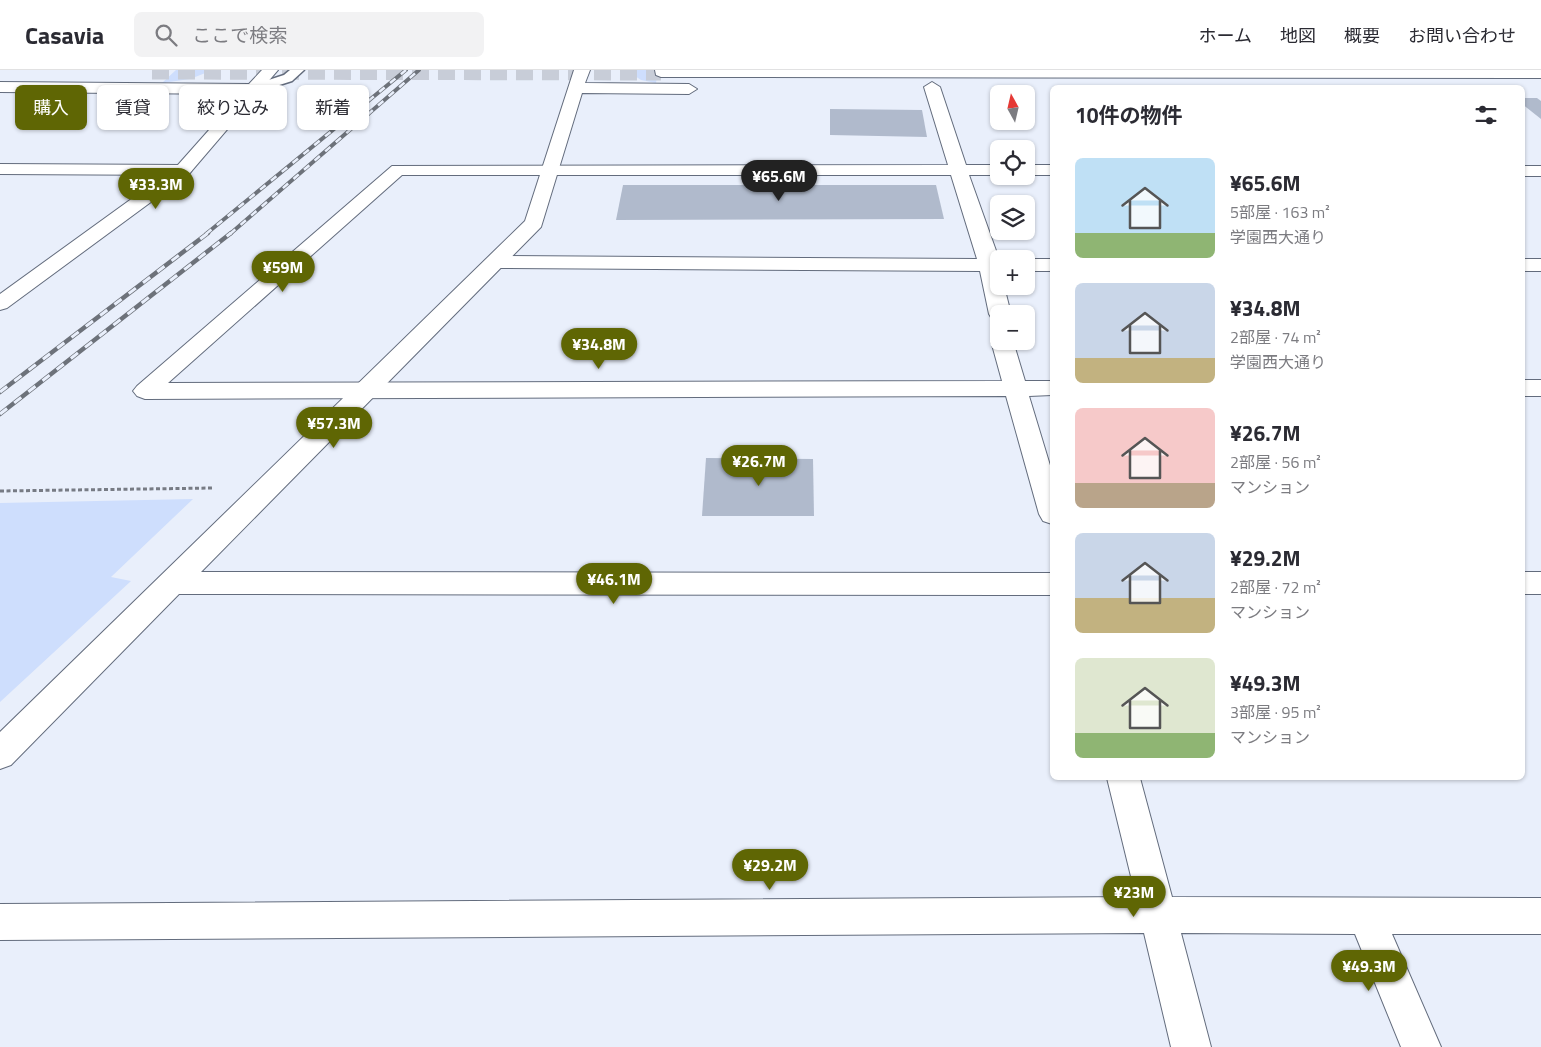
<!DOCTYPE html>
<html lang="ja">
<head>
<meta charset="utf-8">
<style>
  :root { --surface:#fff; --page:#f2f2f3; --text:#2b2b33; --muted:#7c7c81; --line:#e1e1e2; --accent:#5f6604 }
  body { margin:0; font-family:"Titillium Web","Noto Sans JP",sans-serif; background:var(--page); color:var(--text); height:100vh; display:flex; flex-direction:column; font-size:19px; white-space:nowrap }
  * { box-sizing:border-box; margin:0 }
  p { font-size:16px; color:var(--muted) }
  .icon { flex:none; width:28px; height:28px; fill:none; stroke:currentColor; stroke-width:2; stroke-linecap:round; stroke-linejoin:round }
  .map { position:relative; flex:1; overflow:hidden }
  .side { position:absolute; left:1050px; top:15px; width:475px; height:695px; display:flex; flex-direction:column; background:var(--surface); border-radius:8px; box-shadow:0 1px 4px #0004 }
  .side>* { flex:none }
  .banner { position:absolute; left:15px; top:15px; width:475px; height:45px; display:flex; gap:10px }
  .needle { width:32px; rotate:352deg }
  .buttons { position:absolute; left:990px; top:15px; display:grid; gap:10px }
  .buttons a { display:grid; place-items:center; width:45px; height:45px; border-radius:8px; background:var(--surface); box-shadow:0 1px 4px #0004; font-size:25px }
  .price { position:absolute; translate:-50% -42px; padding:0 11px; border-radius:18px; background:var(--accent); color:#fff; font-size:16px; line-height:32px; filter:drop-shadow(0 1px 2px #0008) }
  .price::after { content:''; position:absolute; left:50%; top:30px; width:15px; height:11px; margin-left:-8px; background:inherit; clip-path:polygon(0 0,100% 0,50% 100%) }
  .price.on { background:#222; color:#fff }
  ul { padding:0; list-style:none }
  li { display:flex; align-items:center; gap:15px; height:125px; padding:0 25px }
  li span { display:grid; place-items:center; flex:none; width:140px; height:100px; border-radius:8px; color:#555 }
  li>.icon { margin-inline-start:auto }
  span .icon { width:60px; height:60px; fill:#fffc; stroke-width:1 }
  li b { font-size:21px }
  h2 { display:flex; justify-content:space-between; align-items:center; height:60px; padding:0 25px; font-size:21px }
  .chip { padding:0 18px; border-radius:8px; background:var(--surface); box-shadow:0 1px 4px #0004; font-size:18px; line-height:45px }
  .chip.on { background:var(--accent); color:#fff }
  header { display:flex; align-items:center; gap:30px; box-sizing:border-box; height:70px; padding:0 25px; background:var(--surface); border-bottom:1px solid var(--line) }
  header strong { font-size:24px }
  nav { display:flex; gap:28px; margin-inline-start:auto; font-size:18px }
  .search { width:350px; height:45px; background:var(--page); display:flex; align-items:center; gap:12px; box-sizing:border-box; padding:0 18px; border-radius:8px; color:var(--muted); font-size:19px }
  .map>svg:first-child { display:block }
</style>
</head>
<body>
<header>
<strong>Casavia</strong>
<div class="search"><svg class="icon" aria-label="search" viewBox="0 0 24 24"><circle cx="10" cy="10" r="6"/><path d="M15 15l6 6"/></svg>ここで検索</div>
<nav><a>ホーム</a><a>地図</a><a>概要</a><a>お問い合わせ</a></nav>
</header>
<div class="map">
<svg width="1541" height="977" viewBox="0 0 1541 977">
  <rect width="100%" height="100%" fill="#e9effb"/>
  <g fill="#cedefd">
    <path d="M 176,0 L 213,0 L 190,9 L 162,13 Z"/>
    <path d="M 626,0 L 658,0 L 656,13 L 641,10 Z"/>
    <path d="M 193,429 L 111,507 L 131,511 L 0,632 L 0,433 Z"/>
  </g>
  <g fill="#b0bacc">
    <path d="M 1522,28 L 1537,28 L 1541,31 L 1541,49 L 1522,34 Z"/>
    <path d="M 830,39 L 922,40 L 927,67 L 830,65 Z"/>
    <path d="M 623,115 L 936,115 L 944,149 L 616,150 Z"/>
    <path d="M 706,388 L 813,389 L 814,446 L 702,446 Z"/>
  </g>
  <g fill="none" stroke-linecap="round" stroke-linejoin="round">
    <path stroke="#c8cdd8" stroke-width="17" stroke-dasharray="17 9" stroke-linecap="butt" d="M 152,1 L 661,2"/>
    <g stroke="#636c7d" stroke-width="3">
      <path id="lane" d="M 290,0 L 304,0 L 292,11 L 254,23 L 248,19 L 250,16 L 284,5 Z"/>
    </g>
    <g stroke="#636c7d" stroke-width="2">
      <g id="street">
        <path d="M 932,12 L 940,17 L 966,95 L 999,95 L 999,105 L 969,105 L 999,189 L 999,216 L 1004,216 L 1011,244 L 999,244 L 999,250 L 992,249 L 989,244 L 980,201 L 496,198 L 489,196 L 486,192 L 489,188 L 496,186 L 977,189 L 951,105 L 402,105 L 168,313 L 1002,311 L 991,271 L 994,266 L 999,265 L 999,271 L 1013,271 L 1025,311 L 1052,311 L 1052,325 L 1029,326 L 1052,402 L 1052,454 L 1043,451 L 1039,444 L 1006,326 L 145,329 L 137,326 L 133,321 L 137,316 L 392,96 L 948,95 L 924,17 Z"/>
        <path d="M 0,94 L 183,95 L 189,96 L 192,100 L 189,104 L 183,105 L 0,104 Z"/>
        <rect x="1026" y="95" width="26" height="10"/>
        <rect x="1522" y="96" width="19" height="10"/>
        <rect x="1026" y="189" width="26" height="12"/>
        <rect x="1522" y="189" width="19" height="12"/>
        <rect x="1522" y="310" width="19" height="16"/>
        <path d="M 1107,708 L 1140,708 L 1172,827 L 1541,828 L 1541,864 L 1392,864 L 1441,977 L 1401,977 L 1355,864 L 1181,863 L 1211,977 L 1171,977 L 1144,863 L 0,870 L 0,834 L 1136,827 Z"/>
      </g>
    </g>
    <g stroke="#636c7d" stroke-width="2">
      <g id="secondary">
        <path d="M 262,0 L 278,0 L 189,104 L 7,238 L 0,240 L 0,224 L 177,96 L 241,24 L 0,22 L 0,12 L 249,14 Z"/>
        <path d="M 574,0 L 590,0 L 585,13 L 689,14 L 697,19 L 689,24 L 582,23 L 541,157 L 201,502 L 1052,503 L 1052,525 L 179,524 L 11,695 L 0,699 L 0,662 L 525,151 Z"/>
        <path d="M 655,0 L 1541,0 L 1541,8 L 661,7 L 656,5 Z"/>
        <rect x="1522" y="502" width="19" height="22"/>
      </g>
    </g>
    <path stroke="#777b84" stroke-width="3" stroke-dasharray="4 2.5" stroke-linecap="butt" d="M 0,421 L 214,418"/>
    <use href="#lane" fill="#fff" fill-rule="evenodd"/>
    <use href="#street" fill="#fff" fill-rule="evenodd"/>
    <use href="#secondary" fill="#fff" fill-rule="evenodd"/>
    <g stroke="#6d727a" stroke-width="4">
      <g id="rail-far1">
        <path d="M 206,164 L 406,0"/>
        <path d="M 230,164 L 419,0"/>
      </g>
    </g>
    <g stroke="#6d727a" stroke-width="4.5">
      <g id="rail">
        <path d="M 0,322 L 208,163"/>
        <path d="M 0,344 L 231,163"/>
      </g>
    </g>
    <use href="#rail-far1" stroke="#e9effb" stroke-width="2.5" stroke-dasharray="7" stroke-linecap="butt"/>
    <use href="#rail" stroke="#e9effb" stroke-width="3" stroke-dasharray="9" stroke-linecap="butt"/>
  </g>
</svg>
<div class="buttons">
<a><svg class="needle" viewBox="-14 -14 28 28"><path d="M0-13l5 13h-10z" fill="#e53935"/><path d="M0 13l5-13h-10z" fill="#7c7c81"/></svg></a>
<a><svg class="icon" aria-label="locate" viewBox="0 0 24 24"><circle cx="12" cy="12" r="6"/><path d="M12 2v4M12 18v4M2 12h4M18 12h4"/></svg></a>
<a><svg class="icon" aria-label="layers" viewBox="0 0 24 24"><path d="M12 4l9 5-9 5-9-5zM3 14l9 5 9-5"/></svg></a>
<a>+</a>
<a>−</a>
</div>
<b class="price on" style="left:779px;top:132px">¥65.6M</b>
<b class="price" style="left:156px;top:140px">¥33.3M</b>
<b class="price" style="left:283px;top:223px">¥59M</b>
<b class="price" style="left:599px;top:300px">¥34.8M</b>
<b class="price" style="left:334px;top:379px">¥57.3M</b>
<b class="price" style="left:759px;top:417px">¥26.7M</b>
<b class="price" style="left:614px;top:535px">¥46.1M</b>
<b class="price" style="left:770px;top:821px">¥29.2M</b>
<b class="price" style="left:1134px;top:848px">¥23M</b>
<b class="price" style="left:1369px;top:922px">¥49.3M</b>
<div class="banner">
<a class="chip on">購入</a>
<a class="chip">賃貸</a>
<a class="chip">絞り込み</a>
<a class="chip">新着</a>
</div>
<section class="side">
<h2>10件の物件<svg class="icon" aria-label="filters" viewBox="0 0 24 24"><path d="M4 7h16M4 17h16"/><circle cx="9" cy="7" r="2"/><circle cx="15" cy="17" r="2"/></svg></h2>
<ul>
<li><span style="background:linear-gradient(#bfe0f5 75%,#8fb573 0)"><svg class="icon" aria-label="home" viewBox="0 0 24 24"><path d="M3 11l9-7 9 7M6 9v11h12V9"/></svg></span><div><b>¥65.6M</b><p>5部屋 · 163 m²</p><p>学園西大通り</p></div></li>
<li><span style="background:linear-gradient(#c9d6e8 75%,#c2b280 0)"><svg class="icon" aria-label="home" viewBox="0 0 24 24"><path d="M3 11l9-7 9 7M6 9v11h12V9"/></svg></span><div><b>¥34.8M</b><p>2部屋 · 74 m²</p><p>学園西大通り</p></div></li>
<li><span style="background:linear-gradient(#f6c9c9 75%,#b9a48a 0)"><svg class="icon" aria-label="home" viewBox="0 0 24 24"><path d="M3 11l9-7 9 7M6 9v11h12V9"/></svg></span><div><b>¥26.7M</b><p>2部屋 · 56 m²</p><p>マンション</p></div></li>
<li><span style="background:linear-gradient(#c9d6e8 65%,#c2b280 0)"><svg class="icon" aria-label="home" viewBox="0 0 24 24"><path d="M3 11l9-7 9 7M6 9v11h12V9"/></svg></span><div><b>¥29.2M</b><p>2部屋 · 72 m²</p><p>マンション</p></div></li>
<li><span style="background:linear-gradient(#dfe7d0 75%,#8fb573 0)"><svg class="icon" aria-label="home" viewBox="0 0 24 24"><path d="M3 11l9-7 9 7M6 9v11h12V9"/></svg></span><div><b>¥49.3M</b><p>3部屋 · 95 m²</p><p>マンション</p></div></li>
</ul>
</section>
</div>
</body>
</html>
